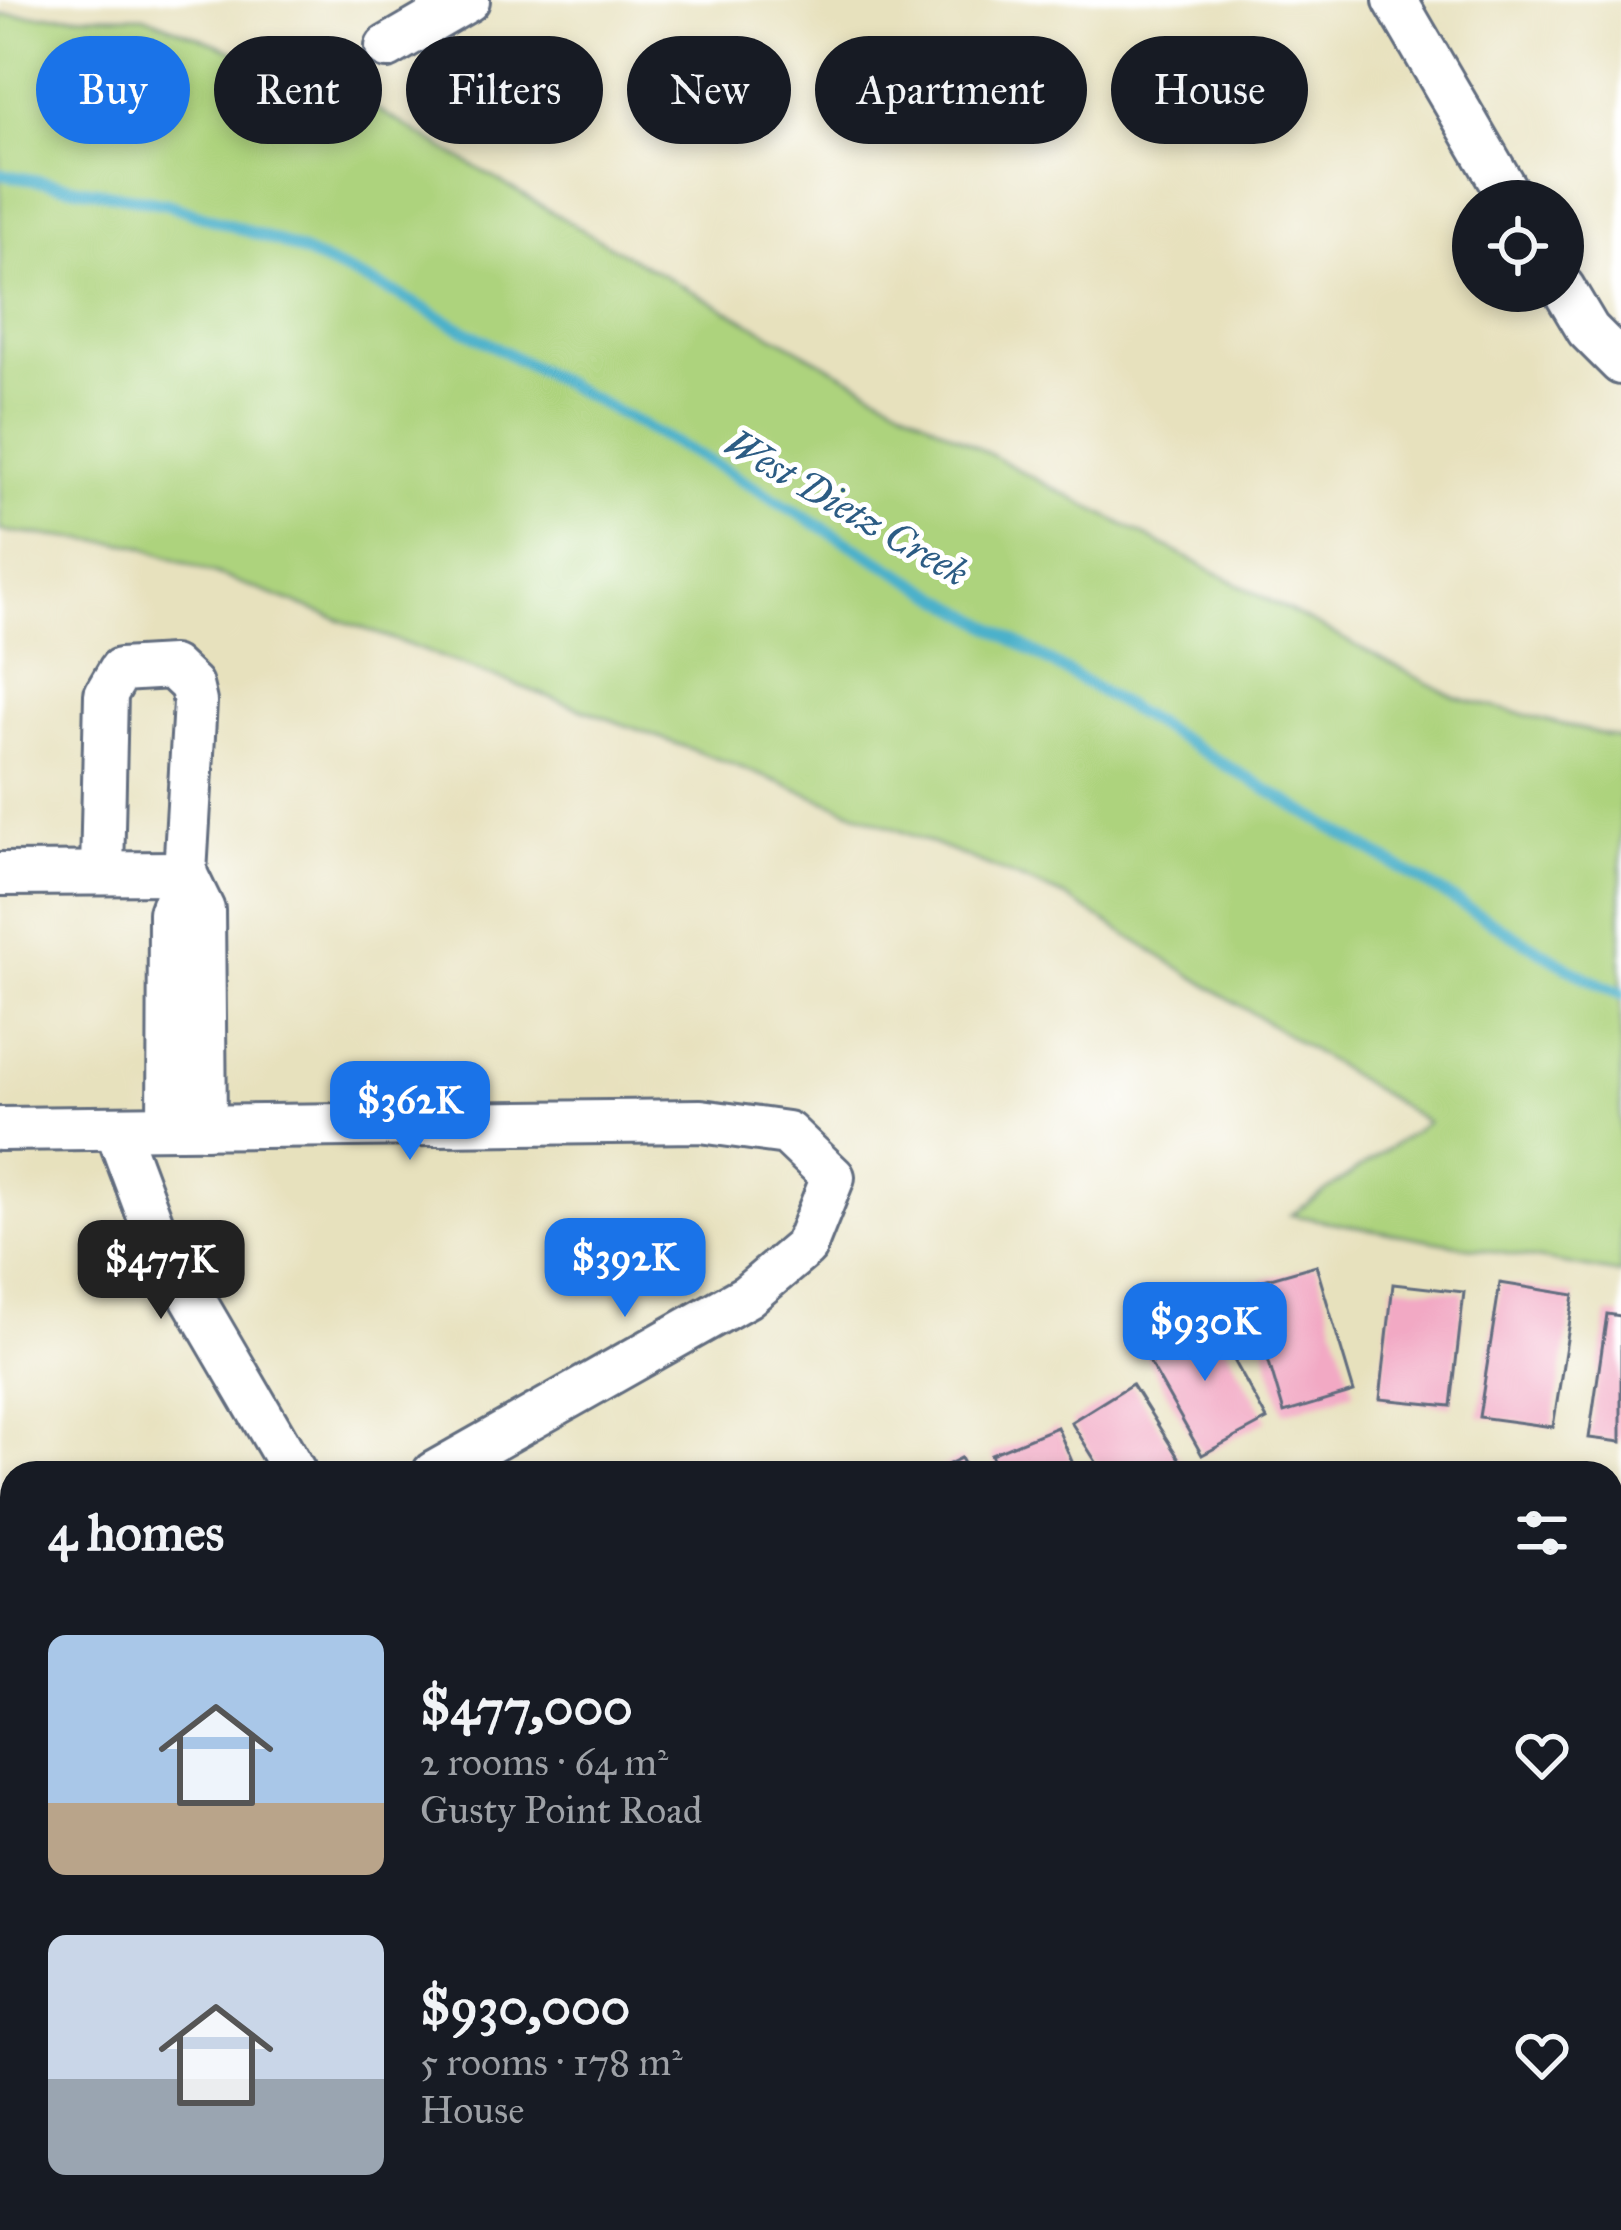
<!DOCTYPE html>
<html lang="en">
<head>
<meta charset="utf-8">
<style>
  :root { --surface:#171b24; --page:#242831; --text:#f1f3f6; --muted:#9ea1a6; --accent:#1a73e8 }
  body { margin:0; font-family:"IM FELL Great Primer",serif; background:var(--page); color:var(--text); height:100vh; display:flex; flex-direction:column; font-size:45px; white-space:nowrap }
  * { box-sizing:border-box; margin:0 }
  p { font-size:39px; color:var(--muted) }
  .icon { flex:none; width:66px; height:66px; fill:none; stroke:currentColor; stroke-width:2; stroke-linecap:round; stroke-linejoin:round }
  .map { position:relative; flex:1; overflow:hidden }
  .drawer { position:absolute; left:0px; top:1461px; width:1623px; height:771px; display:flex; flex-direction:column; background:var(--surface); border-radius:36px 36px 0 0; box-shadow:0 6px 18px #0003 }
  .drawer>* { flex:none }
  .top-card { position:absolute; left:36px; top:36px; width:1551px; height:108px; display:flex; gap:24px }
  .buttons { position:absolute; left:1452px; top:180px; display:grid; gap:24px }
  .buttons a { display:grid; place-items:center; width:132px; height:132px; border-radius:50%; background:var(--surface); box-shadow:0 6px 18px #0003; font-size:60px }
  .price { position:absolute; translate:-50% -102px; padding:0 27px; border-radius:24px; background:var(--accent); color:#fff; font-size:39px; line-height:78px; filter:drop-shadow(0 3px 6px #0008) }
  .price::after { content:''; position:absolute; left:50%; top:72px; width:36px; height:27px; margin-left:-18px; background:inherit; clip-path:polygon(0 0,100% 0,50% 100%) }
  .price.selected { background:#222; color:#fff }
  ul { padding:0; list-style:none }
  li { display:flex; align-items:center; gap:36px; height:300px; padding:0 48px }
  li span { display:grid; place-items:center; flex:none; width:336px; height:240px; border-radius:18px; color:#555 }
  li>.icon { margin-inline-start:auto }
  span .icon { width:144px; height:144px; fill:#fffc; stroke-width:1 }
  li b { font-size:51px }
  h2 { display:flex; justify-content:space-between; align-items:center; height:144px; padding:0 48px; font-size:51px }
  .pill { padding:0 42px; border-radius:54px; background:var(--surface); box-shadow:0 6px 18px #0003; font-size:42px; line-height:108px }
  .pill.selected { background:var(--accent); color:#fff }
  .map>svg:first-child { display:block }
</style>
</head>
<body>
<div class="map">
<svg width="1621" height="2230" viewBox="0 0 1621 2230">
  <rect width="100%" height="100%" fill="#fff"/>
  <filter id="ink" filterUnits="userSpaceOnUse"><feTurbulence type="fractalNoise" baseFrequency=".00833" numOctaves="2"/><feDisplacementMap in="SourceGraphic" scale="24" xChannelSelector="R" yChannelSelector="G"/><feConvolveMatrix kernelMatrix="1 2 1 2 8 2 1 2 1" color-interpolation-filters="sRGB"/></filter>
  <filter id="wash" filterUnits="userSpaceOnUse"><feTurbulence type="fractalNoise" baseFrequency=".004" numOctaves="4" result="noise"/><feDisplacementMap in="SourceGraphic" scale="48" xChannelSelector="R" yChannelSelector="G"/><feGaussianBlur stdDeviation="2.7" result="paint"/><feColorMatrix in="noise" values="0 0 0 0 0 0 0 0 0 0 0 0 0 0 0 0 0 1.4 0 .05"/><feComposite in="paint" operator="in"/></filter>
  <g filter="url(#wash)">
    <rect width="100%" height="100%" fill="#e7e1bd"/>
    <path fill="#add37d" stroke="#64816e" stroke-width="3" d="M 0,15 L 144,16 L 363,101 L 610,246 L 1026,474 L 1457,698 L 1621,739 L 1621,1274 L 1291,1215 L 1427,1122 L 1064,896 L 753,772 L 137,545 L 0,531 Z"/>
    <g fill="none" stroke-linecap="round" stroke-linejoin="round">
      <path stroke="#4cb1cb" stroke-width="12" d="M 0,174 L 167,204 L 280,242 L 399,295 L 723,469 L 1585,977 L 1621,994"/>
    </g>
    <g id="blocks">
      <g fill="#f2a9c4">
        <path d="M 1316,1265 L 1354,1392 L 1284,1413 L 1246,1285 Z"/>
        <path d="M 1500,1283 L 1574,1295 L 1553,1427 L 1479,1417 Z"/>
        <path d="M 1393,1284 L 1464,1292 L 1451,1406 L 1380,1399 Z"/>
        <path d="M 1208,1313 L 1267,1420 L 1202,1455 L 1142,1349 Z"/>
        <path d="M 1607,1314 L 1621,1316 L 1621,1442 L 1589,1438 Z"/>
        <path d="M 1132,1384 L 1183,1465 L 1169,1473 L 1103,1473 L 1071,1422 Z"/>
        <path d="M 1057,1427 L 1077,1473 L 999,1473 L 991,1454 Z"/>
        <path d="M 961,1458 L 969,1473 L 931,1473 Z"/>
        <path d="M 1621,1598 L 1621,1678 L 1611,1682 L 1611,1603 Z"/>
        <path d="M 1621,1704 L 1621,1784 L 1611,1788 L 1611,1708 Z"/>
        <path d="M 1611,2110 L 1621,2126 L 1621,2143 L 1611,2149 Z"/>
        <path d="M 1621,2170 L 1621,2230 L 1534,2230 L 1529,2220 L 1611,2220 L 1611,2175 Z"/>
        <path d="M 213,2220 L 236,2220 L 238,2224 L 245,2220 L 312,2220 L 317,2230 L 218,2230 Z"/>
        <path d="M 990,2220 L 1038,2220 L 1021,2230 L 996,2230 Z"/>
        <path d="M 1092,2220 L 1132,2220 L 1137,2230 L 1069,2230 Z"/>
        <path d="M 1337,2220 L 1469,2220 L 1474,2230 L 1326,2230 L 1324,2227 Z"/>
      </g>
    </g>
  </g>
  <g filter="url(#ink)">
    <use href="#blocks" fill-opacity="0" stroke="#626d7f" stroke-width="3"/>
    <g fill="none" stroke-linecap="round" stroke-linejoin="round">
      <g stroke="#626d7f" stroke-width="48">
        <g id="minor">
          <path d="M 1395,0 L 1512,201"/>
          <path d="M 387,47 L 468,0"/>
          <path d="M 1563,288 L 1588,330 L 1621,363"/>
          <path d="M 102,873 L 106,694 L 120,670 L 172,667 L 191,685 L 195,702 L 185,873 L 170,913 L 169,1127"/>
          <path d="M 185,873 L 203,910 L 205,1127"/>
          <path d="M 0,874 L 185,873"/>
          <path d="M 116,1128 L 156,1235 L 295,1473"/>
          <path d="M 0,1129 L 701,1121 L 787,1133 L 833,1177 L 805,1247 L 747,1296 L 434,1473"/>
          <path d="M 1611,1524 L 1621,1526"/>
          <path d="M 0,1729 L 12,1722"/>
          <path d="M 1611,1939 L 1621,1956"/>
          <path d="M 640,2220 L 646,2230"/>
          <path d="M 1230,2220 L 1236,2230"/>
          <path d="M 63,2230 L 80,2220"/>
          <path d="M 854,2230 L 868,2220"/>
        </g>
      </g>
      <use href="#minor" stroke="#fff" stroke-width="42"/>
    </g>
  </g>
  <g text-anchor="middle" stroke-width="10" stroke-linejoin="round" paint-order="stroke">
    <g font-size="39" font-style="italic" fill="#2c5c84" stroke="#fff">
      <text transform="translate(847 507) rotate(30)" y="14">West Dietz Creek</text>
    </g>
  </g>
</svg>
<div class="buttons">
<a><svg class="icon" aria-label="locate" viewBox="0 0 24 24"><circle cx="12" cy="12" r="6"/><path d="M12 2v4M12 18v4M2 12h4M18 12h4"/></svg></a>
</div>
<b class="price" style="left:410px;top:1163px">$362K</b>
<b class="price" style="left:625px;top:1320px">$392K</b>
<b class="price selected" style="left:161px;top:1322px">$477K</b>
<b class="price" style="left:1205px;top:1384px">$930K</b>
<div class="top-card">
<a class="pill selected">Buy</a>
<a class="pill">Rent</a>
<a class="pill">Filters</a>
<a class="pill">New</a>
<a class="pill">Apartment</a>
<a class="pill">House</a>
</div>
<section class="drawer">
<h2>4 homes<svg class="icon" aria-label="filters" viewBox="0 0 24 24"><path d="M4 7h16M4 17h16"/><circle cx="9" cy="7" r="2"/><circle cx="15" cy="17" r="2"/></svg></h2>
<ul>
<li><span style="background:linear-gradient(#a9c7e8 70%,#b9a48a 0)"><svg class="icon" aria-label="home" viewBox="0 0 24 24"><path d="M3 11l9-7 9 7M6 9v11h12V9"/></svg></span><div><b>$477,000</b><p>2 rooms · 64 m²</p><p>Gusty Point Road</p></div><svg class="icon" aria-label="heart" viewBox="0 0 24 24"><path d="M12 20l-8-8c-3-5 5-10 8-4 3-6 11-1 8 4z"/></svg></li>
<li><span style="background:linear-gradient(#c9d6e8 60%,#9aa5b1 0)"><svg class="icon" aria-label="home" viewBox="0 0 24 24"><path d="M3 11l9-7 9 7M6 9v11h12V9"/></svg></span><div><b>$930,000</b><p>5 rooms · 178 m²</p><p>House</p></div><svg class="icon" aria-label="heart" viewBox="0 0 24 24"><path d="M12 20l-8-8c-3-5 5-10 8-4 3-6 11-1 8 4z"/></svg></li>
</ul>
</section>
</div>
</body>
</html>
